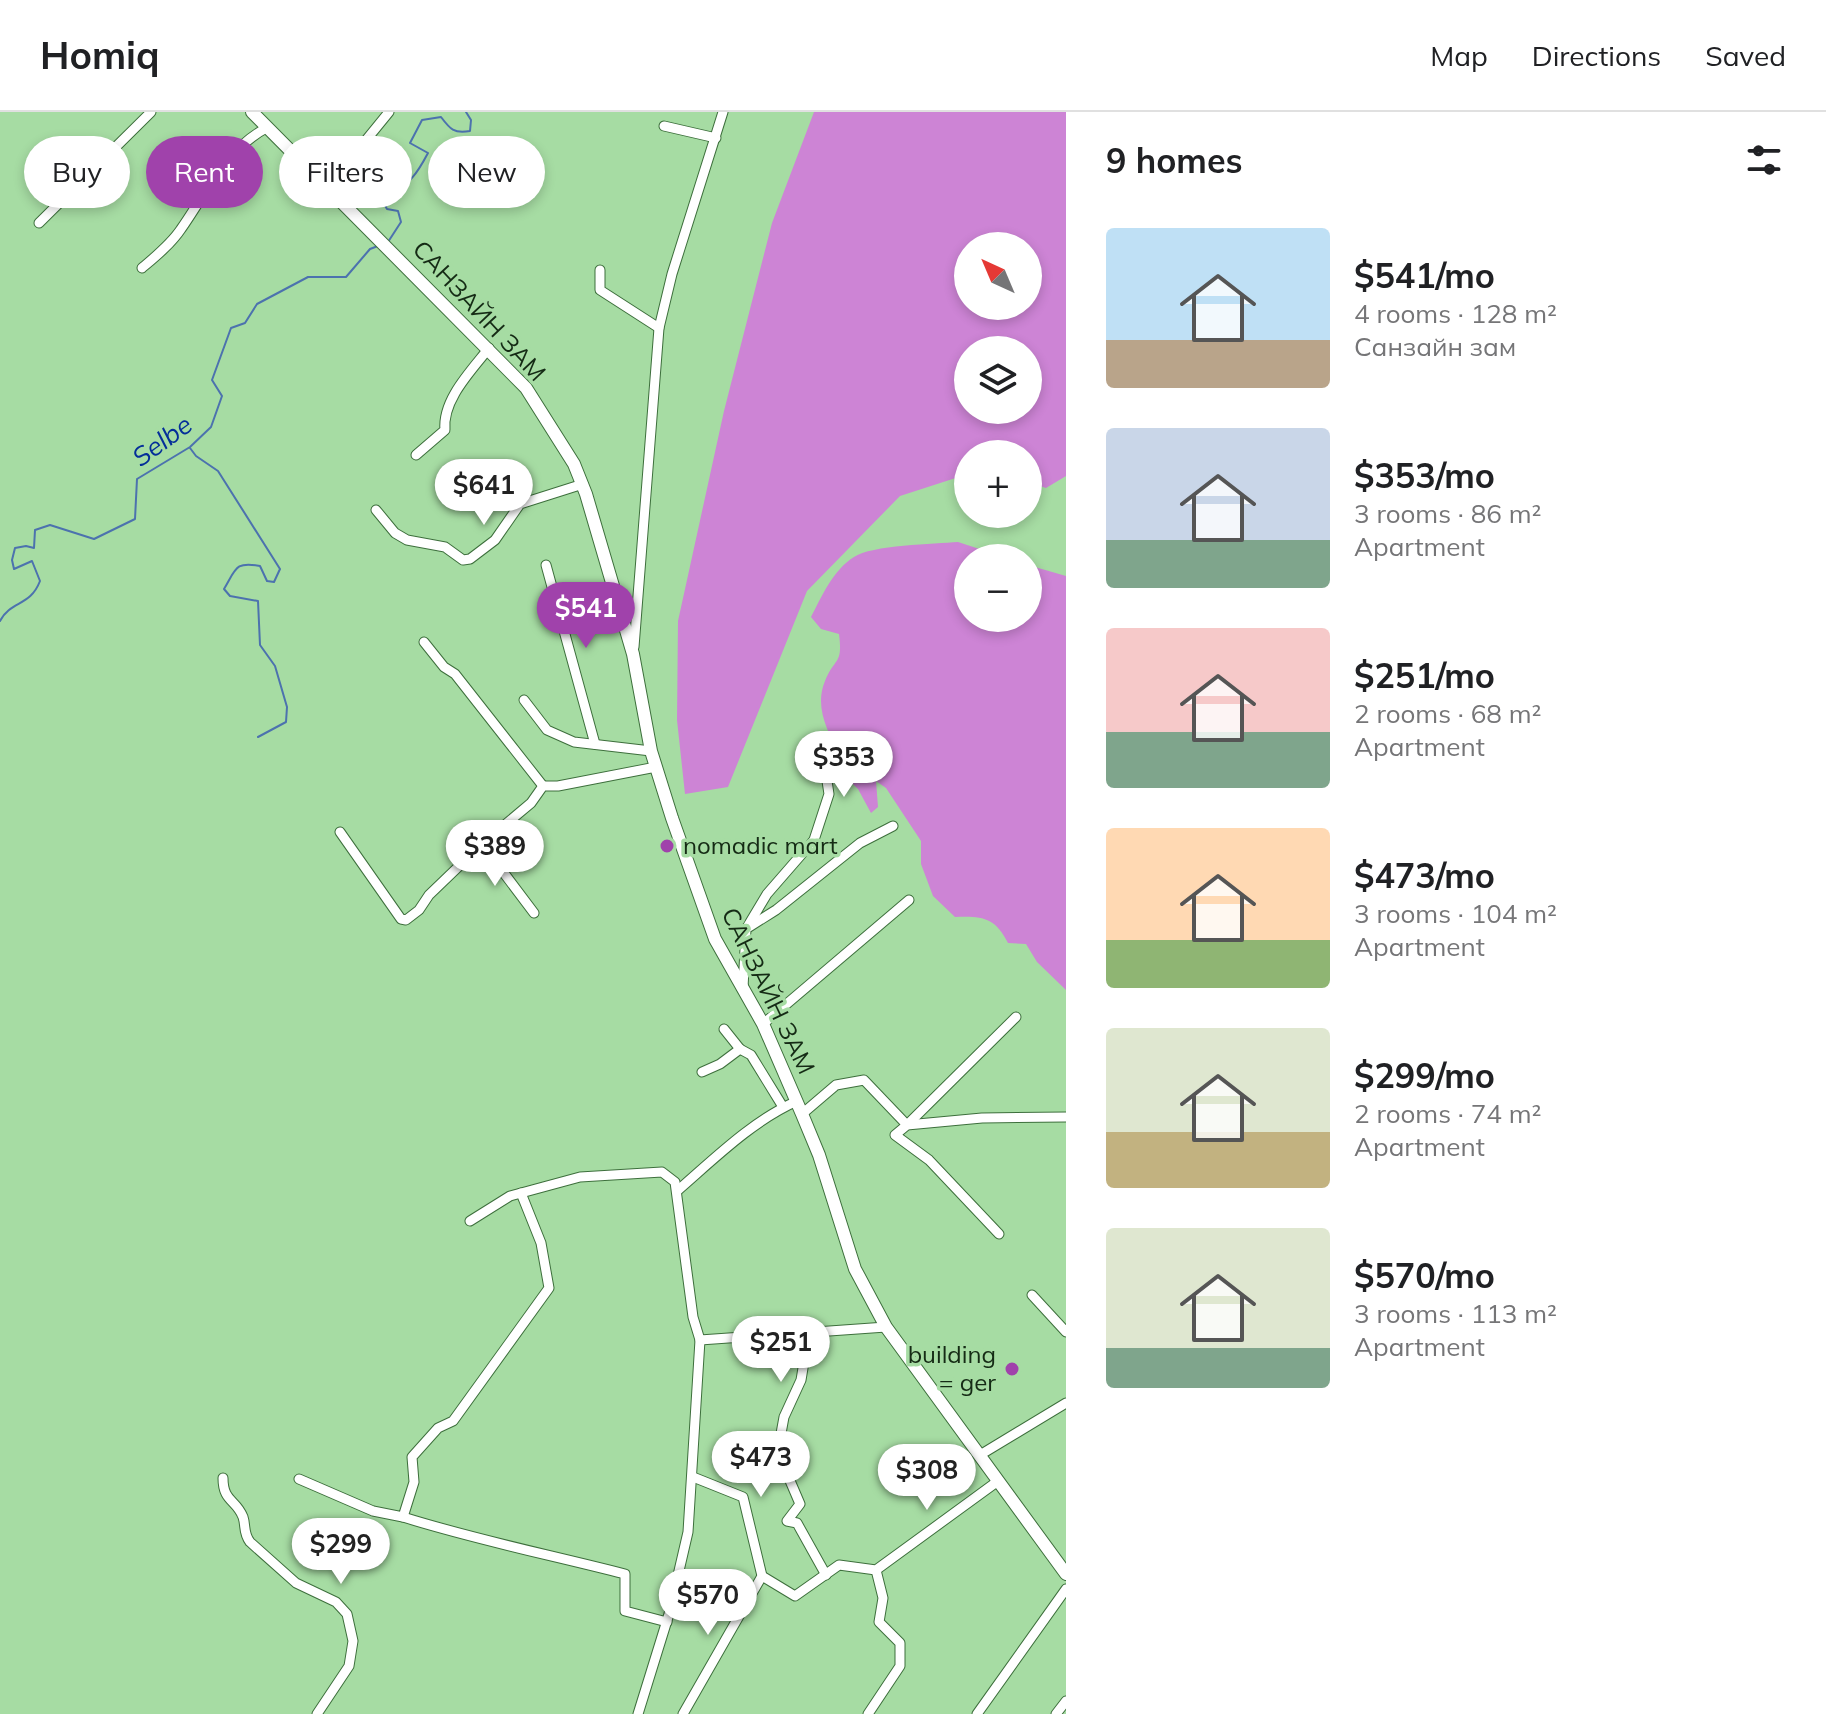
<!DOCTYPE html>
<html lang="en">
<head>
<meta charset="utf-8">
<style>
  :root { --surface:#fff; --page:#f2f2f2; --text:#202124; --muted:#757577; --line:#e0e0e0; --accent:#a042ab }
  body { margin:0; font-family:Mulish,sans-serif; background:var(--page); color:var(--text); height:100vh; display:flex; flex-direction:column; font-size:30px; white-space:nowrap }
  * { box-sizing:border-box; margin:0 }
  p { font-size:26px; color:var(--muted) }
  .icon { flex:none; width:44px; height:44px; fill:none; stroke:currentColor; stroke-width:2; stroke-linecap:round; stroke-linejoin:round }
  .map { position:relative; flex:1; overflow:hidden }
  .drawer { display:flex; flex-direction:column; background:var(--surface); width:760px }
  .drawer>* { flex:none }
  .hud { position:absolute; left:24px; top:24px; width:760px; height:72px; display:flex; gap:16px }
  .needle { width:52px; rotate:316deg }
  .controls { position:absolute; left:954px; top:120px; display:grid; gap:16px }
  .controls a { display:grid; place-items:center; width:88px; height:88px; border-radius:50%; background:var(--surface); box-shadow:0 4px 12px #0003; font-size:40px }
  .price { position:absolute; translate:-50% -68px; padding:0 18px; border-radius:28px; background:#fff; color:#222; font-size:26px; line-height:52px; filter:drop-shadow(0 2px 4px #0008) }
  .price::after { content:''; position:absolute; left:50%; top:48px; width:24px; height:18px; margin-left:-12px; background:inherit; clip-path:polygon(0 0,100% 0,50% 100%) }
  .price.selected { background:var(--accent); color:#fff }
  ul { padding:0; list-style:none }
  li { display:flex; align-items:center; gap:24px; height:200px; padding:0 40px }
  li span { display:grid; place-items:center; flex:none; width:224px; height:160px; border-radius:8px; color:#555 }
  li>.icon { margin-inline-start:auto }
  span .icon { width:96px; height:96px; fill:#fffc; stroke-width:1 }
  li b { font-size:34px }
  h2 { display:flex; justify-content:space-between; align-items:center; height:96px; padding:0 40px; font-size:34px }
  .chip { padding:0 28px; border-radius:36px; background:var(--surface); box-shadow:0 4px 12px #0003; font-size:28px; line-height:72px }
  .chip.selected { background:var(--accent); color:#fff }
  header { display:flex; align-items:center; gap:48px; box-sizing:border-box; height:112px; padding:0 40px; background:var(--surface); border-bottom:2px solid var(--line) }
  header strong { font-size:38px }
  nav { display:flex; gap:44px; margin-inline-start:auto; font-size:28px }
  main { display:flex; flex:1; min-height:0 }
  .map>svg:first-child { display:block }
</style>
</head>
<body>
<header>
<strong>Homiq</strong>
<nav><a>Map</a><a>Directions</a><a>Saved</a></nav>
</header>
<main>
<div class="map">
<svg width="1066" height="1602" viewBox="0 0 1066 1602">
  <rect width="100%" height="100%" fill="#a6dca3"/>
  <g fill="#cd84d5" fill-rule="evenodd">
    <path d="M 814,0 L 1066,0 L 1066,364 L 1046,376 L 1028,370 L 1028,342 L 968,342 L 968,362 L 900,384 L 807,479 L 728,675 L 685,682 L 677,608 L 678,509 L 724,299 L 772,111 ZM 968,134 L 1028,134 L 1028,194 L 968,194 ZM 968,238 L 1028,238 L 1028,298 L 968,298 Z"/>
    <path d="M 958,430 L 1007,446 L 968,446 L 968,506 L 1028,506 L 1028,453 L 1066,464 L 1066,878 L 1037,850 L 1026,832 L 1008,831 C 995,805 982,804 955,805 L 933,784 L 921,752 L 921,729 L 886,676 L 876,669 L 878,695 L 871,701 L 858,677 L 843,662 L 833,648 L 839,642 C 828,620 814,595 825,569 C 835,545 843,553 839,522 L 821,517 L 811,505 C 822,484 833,458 854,445 C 871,433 935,432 958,430 Z"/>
  </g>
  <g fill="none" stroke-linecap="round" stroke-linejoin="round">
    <g stroke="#4c72ae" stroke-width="2">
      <path d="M 388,130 L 401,110 L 398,99 L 387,97 L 383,90 L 387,78 C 408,78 419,58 428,41 L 410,31 L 422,8 L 441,5 C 450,17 454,22 470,19 L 471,8 L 466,0"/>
      <path d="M 190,336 L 196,344 L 218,359 L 280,457 L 274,470 L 267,469 L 260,454 C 235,449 236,457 224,477 L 230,484 L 258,489 L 260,533 L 275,554 L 287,595 L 286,610 L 258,625"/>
      <path d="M 0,509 C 11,488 30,495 40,469 L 32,449 L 14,457 L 12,448 L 15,436 L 26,434 L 34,436 L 35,418 L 50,413 L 94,427 L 135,407 L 137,367 L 190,335 L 211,315 L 222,284 L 212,268 L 231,216 L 245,211 L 257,192 L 308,165 L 346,165 L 370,137 L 378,134"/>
    </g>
    <g stroke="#3d6f3c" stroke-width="11">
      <g id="minor">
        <path d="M 664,14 L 716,26"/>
        <path d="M 327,76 L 389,0"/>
        <path d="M 39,111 L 151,0"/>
        <path d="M 142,156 C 155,145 171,132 181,117 C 207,80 226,37 268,15"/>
        <path d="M 600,158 L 600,178 L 659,216"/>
        <path d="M 416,343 L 445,318 C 442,288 471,259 489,236"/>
        <path d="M 376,398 L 395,421 L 407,428 L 445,435 L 463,448 L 470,447 L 495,428 L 520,392 L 583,372"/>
        <path d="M 546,453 L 595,632"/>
        <path d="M 424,530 L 444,555 L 455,562 L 543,674"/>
        <path d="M 634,535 L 659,216 L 672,162 L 723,0"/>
        <path d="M 524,588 L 547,618 L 574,630 L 651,639"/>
        <path d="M 340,720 L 401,807 L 406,808 L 419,798 L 429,783 L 482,732 L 531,691 L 543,674 L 558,674 L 656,655"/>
        <path d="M 482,732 L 534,801"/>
        <path d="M 749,815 L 776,798 L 860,731 L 893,714"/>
        <path d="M 743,876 L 746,817 L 767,782 L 814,728 L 829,682 L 823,643"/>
        <path d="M 763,912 L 909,788"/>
        <path d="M 724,917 L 740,937"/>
        <path d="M 702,960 L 720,952 L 740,937 L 751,943 L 783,995"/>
        <path d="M 802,1002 L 836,973 L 864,968 L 907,1013 L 1016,905"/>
        <path d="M 677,1079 C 714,1047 752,1009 797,989"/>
        <path d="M 470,1109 L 510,1084 L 580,1065 L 662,1060 L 675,1070 L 693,1205 L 700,1228 L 886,1215"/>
        <path d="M 999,1122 L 929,1048 L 895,1023 L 907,1013 L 982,1006 L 1066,1005"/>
        <path d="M 1032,1183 L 1066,1220"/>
        <path d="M 809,1220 L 801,1268 L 784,1305 L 780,1327 L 782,1350 L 800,1392 L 787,1409 L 797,1411 L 826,1463"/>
        <path d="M 980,1343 L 1066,1291"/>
        <path d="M 223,1366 C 223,1390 236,1387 243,1405 C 246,1414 243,1421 250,1430 L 296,1471 L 336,1490 L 347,1502 L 353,1529 L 349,1554 L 317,1602"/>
        <path d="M 299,1367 L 373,1399 L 403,1405 L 414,1370 L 412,1345 L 438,1316 L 453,1309 L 549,1176 L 541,1131 L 521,1081"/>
        <path d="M 403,1405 C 476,1428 551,1443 625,1462 L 625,1499 L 667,1510"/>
        <path d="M 762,1464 L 795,1484 L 839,1453 L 876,1458 L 998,1369"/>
        <path d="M 638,1602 L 669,1502 L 688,1420 L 700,1228"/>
        <path d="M 683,1602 L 762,1464 L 743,1385 L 693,1365"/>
        <path d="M 868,1602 L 900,1554 L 900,1531 L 879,1510 L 883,1486 L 876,1458"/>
        <path d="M 977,1602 L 1066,1477"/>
        <path d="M 1056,1602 L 1066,1589"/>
      </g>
    </g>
    <g stroke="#3d6f3c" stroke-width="14">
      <path id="secondary" d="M 252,0 L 526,276 L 574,352 L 586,382 L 633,542 L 651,639 L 672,706 L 715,827 L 763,912 L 802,1002 L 819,1043 L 855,1157 L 886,1215 L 1066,1462"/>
    </g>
    <use href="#minor" stroke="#fff" stroke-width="9"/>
    <use href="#secondary" stroke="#fff" stroke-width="12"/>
  </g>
  <g fill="#a042ab" stroke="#a6dca3" stroke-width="3">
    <circle cx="667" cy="734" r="8"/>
    <circle cx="1012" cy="1257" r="8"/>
  </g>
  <g text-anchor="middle" stroke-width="7" stroke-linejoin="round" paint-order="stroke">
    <g font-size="24" fill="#152b15" stroke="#a6dca3">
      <text transform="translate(479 199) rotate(47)" y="8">САНЗАЙН ЗАМ</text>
      <text transform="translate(768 879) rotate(64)" y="8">САНЗАЙН ЗАМ</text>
    </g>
    <g font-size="24" fill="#152b15" stroke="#a6dca3" text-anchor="start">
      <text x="683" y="742">nomadic mart</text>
      <text x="996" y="1251" text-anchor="end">building<tspan x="996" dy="28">= ger</tspan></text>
    </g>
    <g font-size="26" font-style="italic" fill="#042e99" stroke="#a6dca3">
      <text transform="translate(162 329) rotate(-36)" y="9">Selbe</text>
    </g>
  </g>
</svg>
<div class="controls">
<a><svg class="needle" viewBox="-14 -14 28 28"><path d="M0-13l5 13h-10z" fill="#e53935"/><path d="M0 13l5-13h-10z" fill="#757577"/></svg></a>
<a><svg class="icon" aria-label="layers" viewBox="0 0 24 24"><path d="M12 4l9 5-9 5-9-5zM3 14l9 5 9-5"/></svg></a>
<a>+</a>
<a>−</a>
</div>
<b class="price" style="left:484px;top:415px">$641</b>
<b class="price selected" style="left:586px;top:538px">$541</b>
<b class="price" style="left:844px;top:687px">$353</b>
<b class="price" style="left:495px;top:776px">$389</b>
<b class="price" style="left:781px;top:1272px">$251</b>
<b class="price" style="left:761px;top:1387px">$473</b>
<b class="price" style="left:927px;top:1400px">$308</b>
<b class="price" style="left:341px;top:1474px">$299</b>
<b class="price" style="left:708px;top:1525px">$570</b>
<div class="hud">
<a class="chip">Buy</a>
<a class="chip selected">Rent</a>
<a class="chip">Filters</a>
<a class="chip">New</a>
</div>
</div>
<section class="drawer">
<h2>9 homes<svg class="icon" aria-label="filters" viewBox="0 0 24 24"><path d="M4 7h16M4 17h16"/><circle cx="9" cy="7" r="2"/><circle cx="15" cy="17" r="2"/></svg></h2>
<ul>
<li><span style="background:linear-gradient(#bfe0f5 70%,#b9a48a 0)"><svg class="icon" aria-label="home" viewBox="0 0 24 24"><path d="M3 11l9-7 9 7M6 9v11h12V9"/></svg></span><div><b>$541/mo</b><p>4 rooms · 128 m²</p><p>Санзайн зам</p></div></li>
<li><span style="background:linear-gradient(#c9d6e8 70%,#7fa58c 0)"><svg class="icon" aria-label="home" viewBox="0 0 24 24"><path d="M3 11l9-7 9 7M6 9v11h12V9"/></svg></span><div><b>$353/mo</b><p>3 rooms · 86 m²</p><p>Apartment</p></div></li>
<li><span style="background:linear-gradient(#f6c9c9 65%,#7fa58c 0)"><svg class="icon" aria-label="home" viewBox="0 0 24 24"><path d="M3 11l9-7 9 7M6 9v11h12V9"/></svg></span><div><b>$251/mo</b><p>2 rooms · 68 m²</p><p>Apartment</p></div></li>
<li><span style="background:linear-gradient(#ffd9b3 70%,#8fb573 0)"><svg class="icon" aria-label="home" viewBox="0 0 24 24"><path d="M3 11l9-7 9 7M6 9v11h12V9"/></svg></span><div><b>$473/mo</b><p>3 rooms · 104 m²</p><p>Apartment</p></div></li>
<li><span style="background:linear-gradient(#dfe7d0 65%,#c2b280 0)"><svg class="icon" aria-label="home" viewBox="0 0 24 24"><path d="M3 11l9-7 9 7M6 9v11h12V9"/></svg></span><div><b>$299/mo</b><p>2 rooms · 74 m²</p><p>Apartment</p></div></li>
<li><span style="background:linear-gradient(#dfe7d0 75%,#7fa58c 0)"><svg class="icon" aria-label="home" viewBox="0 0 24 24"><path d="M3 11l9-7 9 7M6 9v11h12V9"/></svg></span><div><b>$570/mo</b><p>3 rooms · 113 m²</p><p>Apartment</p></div></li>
</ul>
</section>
</main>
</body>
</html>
